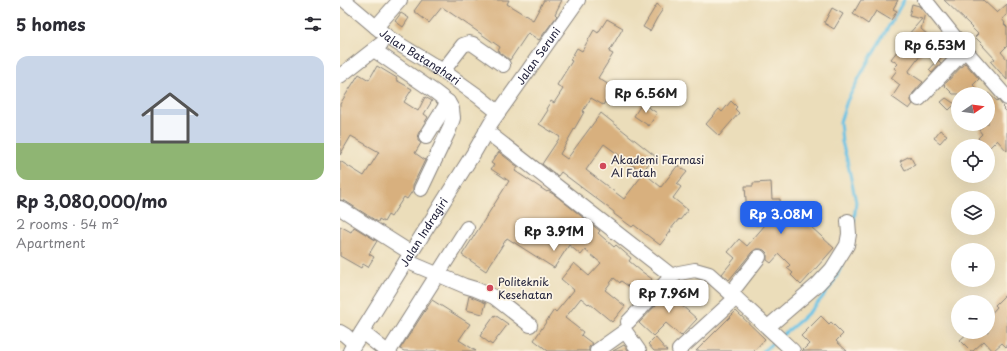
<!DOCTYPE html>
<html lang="en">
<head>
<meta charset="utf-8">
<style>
  :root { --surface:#fff; --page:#f7f7f7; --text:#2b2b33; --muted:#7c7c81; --line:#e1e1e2; --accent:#2563eb }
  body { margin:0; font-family:"Playpen Sans",sans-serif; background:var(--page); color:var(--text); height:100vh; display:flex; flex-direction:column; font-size:15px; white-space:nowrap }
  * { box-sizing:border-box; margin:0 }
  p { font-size:13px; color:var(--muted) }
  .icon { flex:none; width:22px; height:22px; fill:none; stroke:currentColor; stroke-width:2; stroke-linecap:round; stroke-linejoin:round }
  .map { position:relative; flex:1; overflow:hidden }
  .panel { display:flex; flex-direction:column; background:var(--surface); width:340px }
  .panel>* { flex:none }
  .needle { width:26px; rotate:77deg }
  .tools { position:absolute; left:611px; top:87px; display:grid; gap:8px }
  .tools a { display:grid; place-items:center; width:44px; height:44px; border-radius:50%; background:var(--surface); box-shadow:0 4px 16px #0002; font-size:20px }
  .price { position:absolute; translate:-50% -34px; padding:0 9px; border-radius:8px; background:#fff; color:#222; font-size:13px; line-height:26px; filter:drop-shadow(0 1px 2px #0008) }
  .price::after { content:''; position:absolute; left:50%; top:24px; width:12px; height:9px; margin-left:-6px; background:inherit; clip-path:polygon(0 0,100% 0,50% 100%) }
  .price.active { background:var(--accent); color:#fff }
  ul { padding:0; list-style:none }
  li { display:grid; align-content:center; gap:8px; height:212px; padding:0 16px }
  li+li { border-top:1px solid var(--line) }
  li span { display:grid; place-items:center; height:124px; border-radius:12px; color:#555 }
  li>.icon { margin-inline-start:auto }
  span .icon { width:72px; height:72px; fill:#fffc; stroke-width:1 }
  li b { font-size:17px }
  h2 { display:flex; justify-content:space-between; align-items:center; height:48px; padding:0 16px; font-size:17px }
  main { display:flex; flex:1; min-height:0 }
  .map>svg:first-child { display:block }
</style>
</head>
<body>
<main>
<section class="panel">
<h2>5 homes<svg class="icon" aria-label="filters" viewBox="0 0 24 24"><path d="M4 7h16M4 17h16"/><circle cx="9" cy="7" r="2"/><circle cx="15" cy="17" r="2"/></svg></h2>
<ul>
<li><span style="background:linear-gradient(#c9d6e8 70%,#8fb573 0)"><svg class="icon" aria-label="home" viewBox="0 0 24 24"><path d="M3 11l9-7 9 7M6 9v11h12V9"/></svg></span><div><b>Rp 3,080,000/mo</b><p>2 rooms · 54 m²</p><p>Apartment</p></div></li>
</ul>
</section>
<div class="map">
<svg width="667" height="351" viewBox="0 0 667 351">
  <rect width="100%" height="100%" fill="#fcf5e5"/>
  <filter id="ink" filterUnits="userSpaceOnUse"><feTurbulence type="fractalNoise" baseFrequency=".025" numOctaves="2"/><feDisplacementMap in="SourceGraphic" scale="8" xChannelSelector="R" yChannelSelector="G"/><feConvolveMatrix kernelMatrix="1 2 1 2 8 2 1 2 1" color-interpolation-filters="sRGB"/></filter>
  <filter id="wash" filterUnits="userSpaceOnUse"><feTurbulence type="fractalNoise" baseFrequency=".012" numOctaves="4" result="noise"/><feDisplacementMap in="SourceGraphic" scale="16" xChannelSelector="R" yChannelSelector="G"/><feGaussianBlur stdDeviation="0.9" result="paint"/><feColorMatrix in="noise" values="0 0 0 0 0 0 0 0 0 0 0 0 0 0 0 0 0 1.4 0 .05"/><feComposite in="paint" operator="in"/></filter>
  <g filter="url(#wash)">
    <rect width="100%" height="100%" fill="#ebddba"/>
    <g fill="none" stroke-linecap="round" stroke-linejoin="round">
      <g stroke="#68c2e6" stroke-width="3">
        <path d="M 514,221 L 516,202 L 507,160 L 502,142 L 500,122 L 507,101 L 526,65 L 564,0"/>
        <path d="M 441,336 C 466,317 490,295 502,265"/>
        <path d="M 423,351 L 435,341"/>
      </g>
    </g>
    <g id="blocks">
      <g fill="#d8b07e">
        <path d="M 82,0 L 169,0 L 167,4 L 193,20 L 204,0 L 222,0 L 215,14 L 217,16 L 199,40 L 188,33 L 170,60 L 158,51 L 160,47 L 102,7 L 89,23 L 74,11 Z"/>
        <path d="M 521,0 L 558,0 L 553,9 L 557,11 L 551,20 L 536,11 L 528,24 L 513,14 Z"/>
        <path d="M 604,0 L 643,0 L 657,13 L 667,4 L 667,15 L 662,19 L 665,23 L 664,24 L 667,27 L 667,46 L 661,52 L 667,59 L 667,80 L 651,62 L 655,59 L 643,46 L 644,46 L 635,37 L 638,34 L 629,25 L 630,25 Z"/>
        <path d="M 317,4 L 323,9 L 317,18 L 310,31 L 303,27 Z"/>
        <path d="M 572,4 L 579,6 L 585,13 L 581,29 L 596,42 L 602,36 L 611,46 L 598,60 L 586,48 L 568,72 L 583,82 L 573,93 L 571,97 L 571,101 L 573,104 L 569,109 L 552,97 L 560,85 L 551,78 L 557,70 L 554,68 L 558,64 L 551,59 L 562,45 L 560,44 L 582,19 L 569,16 Z"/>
        <path d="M 492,8 L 503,14 L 494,29 L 484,23 Z"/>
        <path d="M 61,13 L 69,18 L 63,27 L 55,21 Z"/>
        <path d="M 267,19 L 283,28 L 269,52 L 273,54 L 258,78 L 274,88 L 263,105 L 251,98 L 243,111 L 244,112 L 220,154 L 227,159 L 261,113 L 315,156 L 302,172 L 264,144 L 246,170 L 284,199 L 304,173 L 321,187 L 338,165 L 347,172 L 337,184 L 341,187 L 333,198 L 348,210 L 340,220 L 339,219 L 330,230 L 331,231 L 320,245 L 294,225 L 292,227 L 274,214 L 274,212 L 221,172 L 218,176 L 202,164 L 220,137 L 199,124 L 208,110 L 206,109 L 211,101 L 214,103 L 223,89 L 217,85 L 232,61 L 230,60 L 237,48 L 242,51 L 254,30 L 258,33 Z"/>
        <path d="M 598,60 L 601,63 L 592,73 L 589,70 Z"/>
        <path d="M 625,63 L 639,79 L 633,85 L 642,94 L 613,94 L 604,85 Z"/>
        <path d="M 37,66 L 57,78 L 56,80 L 72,89 L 64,102 L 78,111 L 85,97 L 92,101 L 84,114 L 88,117 L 78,134 L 78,141 L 81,143 L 75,153 L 85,160 L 73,185 L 73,190 L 67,199 L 64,197 L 51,217 L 48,215 L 44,222 L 39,219 L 38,222 L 5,201 L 0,200 L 0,161 L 24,176 L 39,152 L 11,136 L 0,155 L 0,104 L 19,74 L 29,80 Z"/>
        <path d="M 648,93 L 657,101 L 658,100 L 663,106 L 662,107 L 667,112 L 667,151 L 657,140 L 649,148 L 648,146 L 646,146 L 638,138 L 642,134 L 639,130 L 645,124 L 648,124 Z"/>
        <path d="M 606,98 L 615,104 L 609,110 L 601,102 Z"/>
        <path d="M 391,101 L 397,107 L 395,109 L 399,113 L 379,136 L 366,124 L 379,109 L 382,112 Z"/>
        <path d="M 302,103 L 317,113 L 309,126 L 294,116 Z"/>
        <path d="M 600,130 L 607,135 L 600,143 L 594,138 Z"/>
        <path d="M 159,152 L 178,167 L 175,171 L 207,192 L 208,191 L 215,195 L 260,231 L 258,233 L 274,247 L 276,245 L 291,258 L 289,261 L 301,271 L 312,279 L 301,295 L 281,281 L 280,283 L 274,278 L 265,290 L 285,306 L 272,322 L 249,303 L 248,304 L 241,298 L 225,318 L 243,332 L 241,335 L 253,344 L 249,347 L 249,351 L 208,351 L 194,340 L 214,310 L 216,312 L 234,290 L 221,279 L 234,263 L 249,276 L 261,263 L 245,250 L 241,255 L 229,245 L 214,268 L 167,238 L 146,271 L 122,255 L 169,181 L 151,169 L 154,165 L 151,163 Z"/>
        <path d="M 570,156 L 575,165 L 565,170 L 560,161 Z"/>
        <path d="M 431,182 L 432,199 L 440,199 L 441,220 L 451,208 L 458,214 L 464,206 L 466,208 L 467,206 L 478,216 L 470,226 L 494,248 L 461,285 L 451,275 L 453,273 L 447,268 L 450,265 L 439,254 L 431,263 L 427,260 L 427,253 L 424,250 L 421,249 L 416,249 L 412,252 L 389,280 L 382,274 L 395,258 L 388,252 L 399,239 L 407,246 L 425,225 L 415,225 L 414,213 L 407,214 L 405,186 L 413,186 L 413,183 Z"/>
        <path d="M 0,226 L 11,232 L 14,227 L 37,241 L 29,254 L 34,257 L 28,267 L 23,264 L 21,268 L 0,256 Z"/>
        <path d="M 333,287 L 336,290 L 339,287 L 348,295 L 340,304 L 357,319 L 341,336 L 326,323 L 313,336 L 299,323 Z"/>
        <path d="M 667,293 L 667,348 L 662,343 L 653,351 L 644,341 L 633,351 L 631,351 L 620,340 L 629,332 L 648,332 L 648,317 L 657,307 L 655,305 Z"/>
        <path d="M 129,296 L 146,303 L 143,314 L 126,310 Z"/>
        <path d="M 92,300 L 130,324 L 119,340 L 136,351 L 64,351 L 60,349 Z"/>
        <path d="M 396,311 L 425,339 L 414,351 L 356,351 Z"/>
        <path d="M 155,315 L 168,324 L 152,345 L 140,336 Z"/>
        <path d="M 481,316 L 489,324 L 491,322 L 503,334 L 496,341 L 507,351 L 462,351 L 469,344 L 461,336 Z"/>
        <path d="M 315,337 L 327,351 L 314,351 L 308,344 Z"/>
        <path d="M 284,345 L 289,351 L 273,351 Z"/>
      </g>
    </g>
  </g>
  <g filter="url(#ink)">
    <use href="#blocks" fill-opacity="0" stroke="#86807a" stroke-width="1"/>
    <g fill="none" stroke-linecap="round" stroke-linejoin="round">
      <g stroke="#86807a" stroke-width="16">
        <g id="minor">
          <path id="s1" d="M 4,0 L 49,38 L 103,71 L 138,96 L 158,112"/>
          <path d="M 585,0 L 625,50 L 667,98"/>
          <path d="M 36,27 L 60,0"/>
          <path d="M 34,50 L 95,92 L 108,102 L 112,109 L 113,118 L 109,130 L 81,189"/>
          <path d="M 103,71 L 123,45 L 129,43 L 133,44 L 163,65"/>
          <path d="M 0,76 L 41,44"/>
          <path d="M 579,99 L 625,50"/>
          <path d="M 146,131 L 332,276 L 339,273 L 355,270 L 369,274 L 396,298 L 453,351"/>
          <path d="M 86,137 L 108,102"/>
          <path d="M 0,208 L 71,253"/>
          <path d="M 66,261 L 125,286 L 135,289 L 154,297 L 190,325"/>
          <path d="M 391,293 L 419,257"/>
          <path d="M 288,322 L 332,276"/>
          <path d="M 428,327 L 478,284 L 492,269 L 507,245 L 509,234 L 508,221"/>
          <path d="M 0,332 L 5,335 L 14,343"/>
          <path d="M 22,332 L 46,351"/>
          <path d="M 339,350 L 396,298"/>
          <path id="s2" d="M 10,351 L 71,253 L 135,151 L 151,123 L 238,0"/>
          <path d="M 49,351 L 127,228"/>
          <path d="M 257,351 L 285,331 L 299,351"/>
        </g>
      </g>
      <use href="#minor" stroke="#fff" stroke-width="14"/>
    </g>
  </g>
  <g fill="#d1495b" stroke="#fcf5e5" stroke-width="1.5">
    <circle cx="263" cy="166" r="4"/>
    <circle cx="150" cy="288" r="4"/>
  </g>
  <g text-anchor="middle" stroke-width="3.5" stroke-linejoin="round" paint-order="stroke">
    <g font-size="11" fill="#22223b" stroke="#fcf5e5">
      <text dy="4" stroke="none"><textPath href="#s2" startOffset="350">Jalan Seruni</textPath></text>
      <text dy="4" stroke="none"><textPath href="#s1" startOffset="95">Jalan Batanghari</textPath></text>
      <text dy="4" stroke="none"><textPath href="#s2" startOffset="140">Jalan Indragiri</textPath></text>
    </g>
    <g font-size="11" fill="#22223b" stroke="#fcf5e5" text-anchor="start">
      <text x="271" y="164">Akademi Farmasi<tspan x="271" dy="13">Al Fatah</tspan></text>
      <text x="158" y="286">Politeknik<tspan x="158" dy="13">Kesehatan</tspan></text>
    </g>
  </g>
</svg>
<div class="tools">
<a><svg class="needle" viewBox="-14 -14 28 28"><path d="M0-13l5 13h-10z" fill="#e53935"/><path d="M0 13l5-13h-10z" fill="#7c7c81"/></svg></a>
<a><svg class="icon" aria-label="locate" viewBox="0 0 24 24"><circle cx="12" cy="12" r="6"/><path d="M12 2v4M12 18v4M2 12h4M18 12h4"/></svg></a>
<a><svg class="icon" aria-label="layers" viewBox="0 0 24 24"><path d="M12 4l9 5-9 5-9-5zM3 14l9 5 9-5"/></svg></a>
<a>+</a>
<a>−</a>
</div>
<b class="price" style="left:595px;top:66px">Rp 6.53M</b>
<b class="price" style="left:306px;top:114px">Rp 6.56M</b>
<b class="price active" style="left:441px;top:235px">Rp 3.08M</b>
<b class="price" style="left:214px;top:252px">Rp 3.91M</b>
<b class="price" style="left:329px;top:314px">Rp 7.96M</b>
</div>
</main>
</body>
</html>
